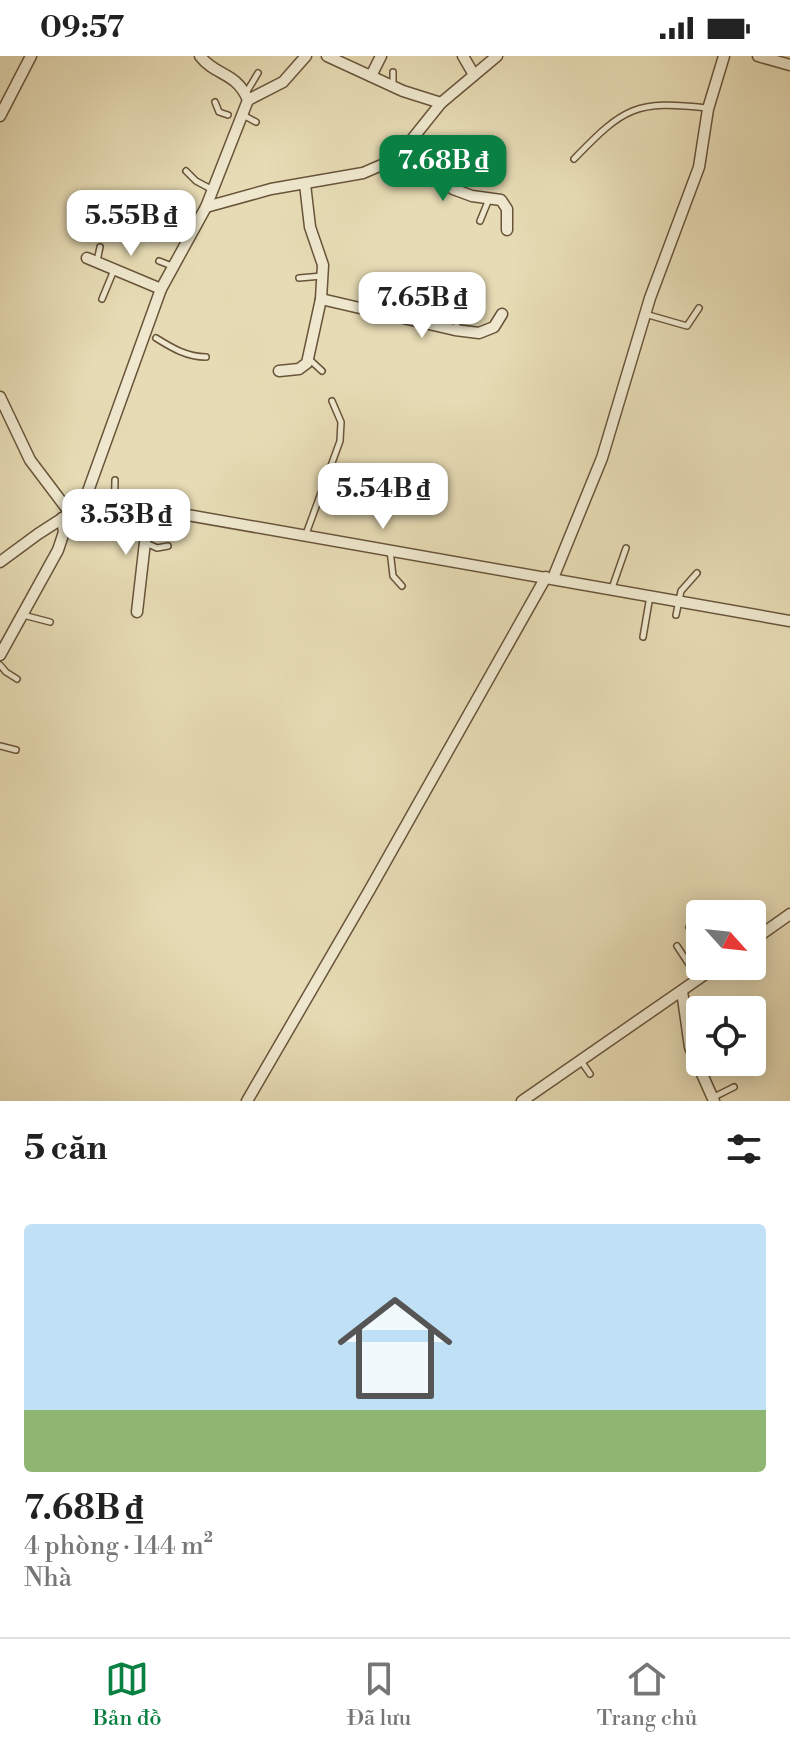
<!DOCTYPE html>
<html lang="vi">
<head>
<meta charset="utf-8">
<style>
  :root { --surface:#fff; --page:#f6f6f6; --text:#222; --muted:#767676; --line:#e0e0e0; --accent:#0b8043 }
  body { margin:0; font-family:"Libre Bodoni",serif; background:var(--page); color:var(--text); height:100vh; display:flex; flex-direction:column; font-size:30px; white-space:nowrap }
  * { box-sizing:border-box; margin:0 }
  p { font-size:26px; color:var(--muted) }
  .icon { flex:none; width:44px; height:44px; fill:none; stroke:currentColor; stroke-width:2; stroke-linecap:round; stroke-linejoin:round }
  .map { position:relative; height:1045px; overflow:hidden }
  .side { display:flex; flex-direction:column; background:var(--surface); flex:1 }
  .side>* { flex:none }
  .needle { width:52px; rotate:117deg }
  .tools { position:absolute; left:686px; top:844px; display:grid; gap:16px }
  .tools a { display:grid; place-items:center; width:80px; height:80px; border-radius:8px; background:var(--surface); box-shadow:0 4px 20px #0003; font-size:40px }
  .price { position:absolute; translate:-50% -68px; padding:0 18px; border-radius:16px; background:#fff; color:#222; font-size:26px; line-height:52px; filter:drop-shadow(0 2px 4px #0008) }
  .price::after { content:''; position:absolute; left:50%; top:48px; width:24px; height:18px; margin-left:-12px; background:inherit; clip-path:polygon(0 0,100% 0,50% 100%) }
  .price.selected { background:var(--accent); color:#fff }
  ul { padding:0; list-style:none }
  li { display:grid; align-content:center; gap:16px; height:424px; padding:0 24px }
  li span { display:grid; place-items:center; height:248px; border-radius:8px; color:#555 }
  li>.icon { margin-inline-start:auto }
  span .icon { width:144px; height:144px; fill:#fffc; stroke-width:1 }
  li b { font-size:34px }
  h2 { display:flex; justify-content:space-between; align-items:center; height:96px; padding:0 24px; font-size:34px }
  .status { display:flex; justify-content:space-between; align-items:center; height:56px; padding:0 40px; background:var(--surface); direction:ltr }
  .status svg { height:22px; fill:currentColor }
  .tabs { display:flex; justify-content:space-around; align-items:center; height:112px; border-top:2px solid var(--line); background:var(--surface); font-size:22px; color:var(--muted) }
  .tabs a { display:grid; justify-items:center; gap:4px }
  .tabs .selected { color:var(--accent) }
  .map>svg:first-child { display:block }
</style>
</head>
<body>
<div class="status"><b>09:57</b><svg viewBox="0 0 49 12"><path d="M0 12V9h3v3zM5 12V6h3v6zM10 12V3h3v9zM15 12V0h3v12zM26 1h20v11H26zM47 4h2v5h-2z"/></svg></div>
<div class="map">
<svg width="790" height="1045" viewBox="0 0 790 1045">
  <rect width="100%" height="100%" fill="#e6dbb4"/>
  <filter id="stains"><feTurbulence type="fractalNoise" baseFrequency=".0025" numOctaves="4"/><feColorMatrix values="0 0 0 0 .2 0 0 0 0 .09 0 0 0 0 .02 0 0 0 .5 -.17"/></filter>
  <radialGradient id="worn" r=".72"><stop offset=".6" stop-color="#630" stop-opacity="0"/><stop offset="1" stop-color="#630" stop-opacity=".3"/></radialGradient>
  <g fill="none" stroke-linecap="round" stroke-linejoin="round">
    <g stroke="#69543a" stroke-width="8">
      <g id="service">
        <path d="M 393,29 L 393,16"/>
        <path d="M 246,37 L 258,17"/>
        <path d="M 215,46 L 219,56 L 228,59"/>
        <path d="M 243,59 L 256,66"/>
        <path d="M 574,103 C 624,51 636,44 707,52"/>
        <path d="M 186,115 L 196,125 L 211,133"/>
        <path d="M 131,148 L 195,170"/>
        <path d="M 480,165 L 489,143"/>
        <path d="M 97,205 L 100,191"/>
        <path d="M 159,205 L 172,210"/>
        <path d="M 299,222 L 322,220"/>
        <path d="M 102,243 L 114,214"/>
        <path d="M 645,258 L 687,270 L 699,252"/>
        <path d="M 455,274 L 462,253"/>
        <path d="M 156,282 C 172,292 187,301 206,301"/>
        <path d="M 309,303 L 322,315"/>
        <path d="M 114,477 L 115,424"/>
        <path d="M 306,478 L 340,385 L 341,366 L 332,345"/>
        <path d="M 146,487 L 157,492 L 168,490"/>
        <path d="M 390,494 L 393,520 L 402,530"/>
        <path d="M 612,532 L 626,492"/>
        <path d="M 23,559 L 50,566"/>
        <path d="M 676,559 L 681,535 L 697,517"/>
        <path d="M 643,581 L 650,540"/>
        <path d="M 0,609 L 6,616 L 17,623"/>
        <path d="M 0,690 L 16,694"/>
        <path d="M 689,871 L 700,876"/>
        <path d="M 677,890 L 698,922"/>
        <path d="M 581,1005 L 590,1018"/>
        <path d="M 714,1041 L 734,1031"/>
      </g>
    </g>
    <g stroke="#69543a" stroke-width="13">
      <g id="minor">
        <path d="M 327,0 L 403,35 L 441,47"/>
        <path d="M 463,0 L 474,19"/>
        <path d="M 758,0 L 790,9"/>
        <path d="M 371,20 L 381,0"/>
        <path d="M 248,44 L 283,26 L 306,0"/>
        <path d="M 0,60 L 31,0"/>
        <path d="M 401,97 L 453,133 L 472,140 L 501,144 L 507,153 L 507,174"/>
        <path d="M 206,151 L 271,133 L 363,117 L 391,105 L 401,97 L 441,47 L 497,0"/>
        <path d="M 87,202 L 161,233"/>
        <path d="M 321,243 L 455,274 L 479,277 L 494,271 L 502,258"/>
        <path d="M 279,315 L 299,313 L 307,307 L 321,243 L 323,209 L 310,171 L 305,128"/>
        <path d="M 0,341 L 30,404 L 70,457"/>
        <path d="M 83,449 L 161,233 L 206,151 L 248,44 C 237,16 215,20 200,0"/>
        <path d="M 0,506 L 38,478 L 83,449 L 125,448 L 790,565"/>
        <path d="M 553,522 L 602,402 L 650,242 L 699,111 L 708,53 L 724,0"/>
        <path d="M 137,556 L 149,451"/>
        <path d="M 0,599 L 58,494 L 64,476 L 62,462"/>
        <path d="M 752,885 L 790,858"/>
        <path d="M 682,935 L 690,991 L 714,1045"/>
        <path d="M 247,1045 L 369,835 L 546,521"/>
        <path d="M 522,1045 L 717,910"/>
      </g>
    </g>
    <use href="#service" stroke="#efe8ce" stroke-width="5"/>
    <use href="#minor" stroke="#efe8ce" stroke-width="10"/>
  </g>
  <rect width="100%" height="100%" filter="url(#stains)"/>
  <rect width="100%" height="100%" fill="url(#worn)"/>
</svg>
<div class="tools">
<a><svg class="needle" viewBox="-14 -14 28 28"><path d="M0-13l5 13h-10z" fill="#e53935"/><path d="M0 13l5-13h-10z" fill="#767676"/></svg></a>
<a><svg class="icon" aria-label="locate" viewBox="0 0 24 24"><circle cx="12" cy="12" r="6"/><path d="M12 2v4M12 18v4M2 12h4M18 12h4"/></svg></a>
</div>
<b class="price selected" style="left:443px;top:147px">7.68B ₫</b>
<b class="price" style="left:131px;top:202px">5.55B ₫</b>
<b class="price" style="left:422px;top:284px">7.65B ₫</b>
<b class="price" style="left:383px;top:475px">5.54B ₫</b>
<b class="price" style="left:126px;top:501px">3.53B ₫</b>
</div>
<section class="side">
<h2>5 căn<svg class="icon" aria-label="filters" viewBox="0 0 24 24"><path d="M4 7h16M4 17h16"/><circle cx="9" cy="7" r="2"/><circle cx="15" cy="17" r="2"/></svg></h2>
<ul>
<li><span style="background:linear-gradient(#bfe0f5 75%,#8fb573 0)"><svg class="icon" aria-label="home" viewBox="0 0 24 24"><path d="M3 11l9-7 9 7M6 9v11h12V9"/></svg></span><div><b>7.68B ₫</b><p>4 phòng · 144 m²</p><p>Nhà</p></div></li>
</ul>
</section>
<nav class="tabs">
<a class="selected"><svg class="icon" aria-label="map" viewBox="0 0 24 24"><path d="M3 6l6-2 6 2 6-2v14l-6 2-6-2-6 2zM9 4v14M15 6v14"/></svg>Bản đồ</a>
<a><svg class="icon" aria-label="saved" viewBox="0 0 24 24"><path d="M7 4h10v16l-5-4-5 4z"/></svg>Đã lưu</a>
<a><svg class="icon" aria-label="home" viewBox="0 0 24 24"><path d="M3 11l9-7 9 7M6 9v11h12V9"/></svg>Trang chủ</a>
</nav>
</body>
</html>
